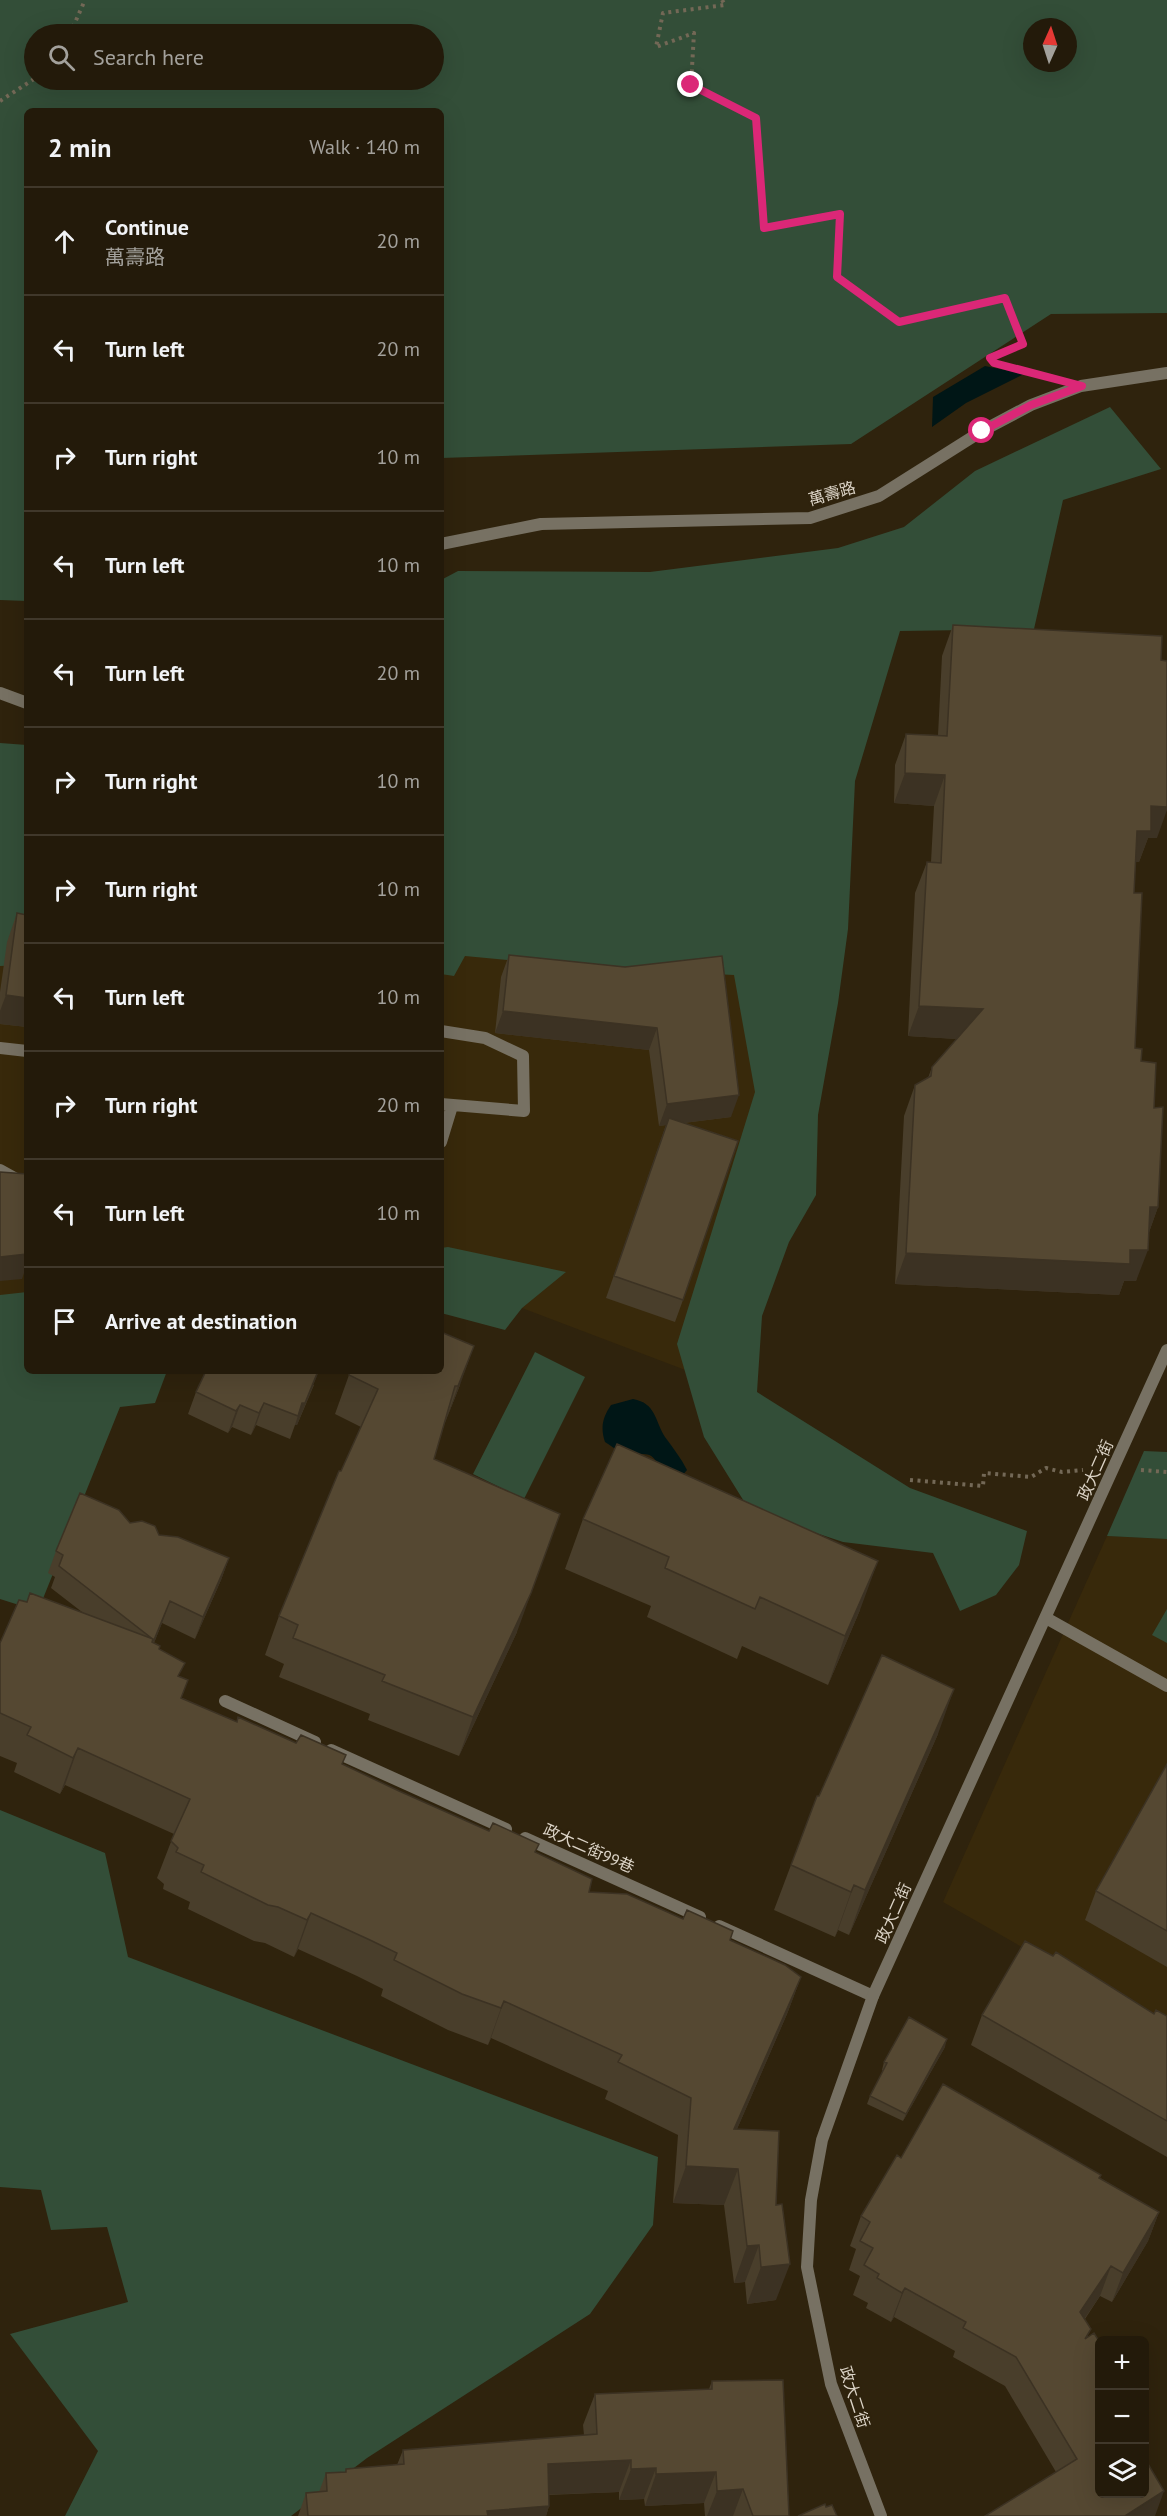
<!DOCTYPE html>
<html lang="en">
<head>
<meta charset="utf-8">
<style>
  body { margin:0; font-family:"PT Sans","Noto Sans TC",sans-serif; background:#2b2313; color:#f1f3f6 }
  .controls { position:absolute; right:18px; bottom:18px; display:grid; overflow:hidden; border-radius:9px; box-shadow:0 6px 24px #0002 }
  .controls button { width:54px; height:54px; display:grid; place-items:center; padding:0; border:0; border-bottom:2px solid #40382b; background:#231a0a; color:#f1f3f6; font:30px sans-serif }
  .compass { position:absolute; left:1023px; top:18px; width:54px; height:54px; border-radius:50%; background:#231a0a; box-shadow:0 6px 24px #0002; rotate:3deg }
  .stop { position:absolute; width:18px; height:18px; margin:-14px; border:4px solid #db2777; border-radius:50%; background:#fff }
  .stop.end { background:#db2777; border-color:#fff; box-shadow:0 2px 6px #0008 }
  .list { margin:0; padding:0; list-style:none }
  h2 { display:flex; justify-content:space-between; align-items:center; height:78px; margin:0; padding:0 24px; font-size:26px }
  h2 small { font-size:20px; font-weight:400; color:#a3a19c }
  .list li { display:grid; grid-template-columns:39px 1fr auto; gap:18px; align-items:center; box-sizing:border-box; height:108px; padding:0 24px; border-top:2px solid #40382b }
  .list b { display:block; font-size:22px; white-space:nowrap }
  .list p { margin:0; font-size:20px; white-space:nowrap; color:#a3a19c }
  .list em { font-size:20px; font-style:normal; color:#a3a19c }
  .icon { flex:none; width:33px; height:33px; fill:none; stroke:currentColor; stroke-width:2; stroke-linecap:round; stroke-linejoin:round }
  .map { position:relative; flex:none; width:1167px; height:2516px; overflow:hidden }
  .search { position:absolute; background:#231a0a; box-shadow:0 6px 24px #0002; left:24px; top:24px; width:420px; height:66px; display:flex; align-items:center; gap:15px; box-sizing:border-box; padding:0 21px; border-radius:33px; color:#a3a19c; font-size:22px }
  .panel { position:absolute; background:#231a0a; box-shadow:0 6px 24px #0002; left:24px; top:108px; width:420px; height:1266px; border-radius:9px }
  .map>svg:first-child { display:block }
</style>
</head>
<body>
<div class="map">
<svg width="1167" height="2516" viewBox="0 0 1167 2516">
  <rect width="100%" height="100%" fill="#2f230d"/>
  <path fill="#38290b" d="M 0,930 L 27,930 L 27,1349 L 0,1356 Z
    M 441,932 L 800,954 L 709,1379 L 522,1308 L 441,1286 Z
    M 1107,1536 L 1167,1539 L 1167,2030 L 943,1902 Z"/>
  <path fill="#334e38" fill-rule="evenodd" d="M 0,0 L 1167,0 L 1167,313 L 1051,314 L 851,444 L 441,458 L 441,111 L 27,111 L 27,601 L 0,600 ZM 1032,27 L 1068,27 L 1068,63 L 1032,63 ZM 34,34 L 434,34 L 434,80 L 34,80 Z
    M 1110,407 L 1161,469 L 1063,500 L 1034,629 L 900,631 L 855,781 L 848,929 L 838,1003 L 818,1115 L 816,1195 L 789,1242 L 762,1316 L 757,1392 L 910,1488 L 1027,1531 L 1019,1565 L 996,1595 L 960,1611 L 933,1553 L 843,1542 L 750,1511 L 704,1437 L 677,1344 L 755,1092 L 734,975 L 590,968 L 465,956 L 454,976 L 441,974 L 441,580 L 458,571 L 650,572 L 838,548 L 904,527 L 975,471 Z
    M 0,743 L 27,745 L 27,965 L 0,966 Z
    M 448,1247 L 566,1272 L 522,1308 L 505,1330 L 441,1313 L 441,1248 Z
    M 27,1292 L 27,1371 L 167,1371 L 155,1403 L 120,1407 L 38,1611 L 0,1599 L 0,1295 Z
    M 535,1352 L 585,1377 L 524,1499 L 473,1474 Z
    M 1144,1451 L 1167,1452 L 1167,1539 L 1107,1536 Z
    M 1167,1609 L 1167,1643 L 1152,1635 Z
    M 0,1810 L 105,1853 L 128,1957 L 658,2157 L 653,2225 L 590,2314 L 367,2458 L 291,2516 L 65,2516 L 98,2451 L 10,2334 L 128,2302 L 107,2227 L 51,2230 L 41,2190 L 0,2187 Z"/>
  <path fill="#001616" d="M 985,366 L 1024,374 L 966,403 L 932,427 L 933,397 Z
    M 633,1399 C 656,1403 655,1421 665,1437 C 673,1448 681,1458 687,1470 L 682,1476 L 664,1475 C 649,1445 649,1458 622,1452 C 616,1450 610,1445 605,1442 C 600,1427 603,1417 611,1405 Z"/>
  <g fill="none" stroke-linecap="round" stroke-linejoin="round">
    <path stroke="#736856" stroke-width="4" stroke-dasharray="3 4.5" stroke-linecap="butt" d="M 722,0 L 725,5 L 663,13 L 656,47 L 694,33 L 691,85 L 756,118 L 764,228 L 840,214 L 837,277 L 899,322 L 1005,298 L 1023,344 L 990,358 L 995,363 L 1037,374
      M 70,34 L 85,0
      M 0,101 L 34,79
      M 1141,1470 L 1167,1472
      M 910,1480 L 983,1486 L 984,1473 L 1031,1477 L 1046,1468 L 1062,1472 L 1083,1470"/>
    <path stroke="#777163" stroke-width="12" d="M 441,1031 L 485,1038 L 523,1056 L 524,1111 L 441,1104
      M 0,1048 L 27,1051
      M 441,1142 L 452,1106
      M 0,1170 L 27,1185
      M 1046,1618 L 1167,1686
      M 225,1701 L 315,1742
      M 331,1750 L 506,1829
      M 525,1838 L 700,1917
      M 719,1926 L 873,1996"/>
    <path stroke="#777163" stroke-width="12" d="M 881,2516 L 831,2384 L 807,2267 L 811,2200 L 822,2140 L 873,1996 L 1167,1350"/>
    <path stroke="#777163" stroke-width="12" d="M 441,544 L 541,524 L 810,518 L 879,496 L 982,431 L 1031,405 L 1081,386 L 1167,373
      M 0,693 L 27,703"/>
  </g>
  <path fill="#493e2b" d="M 953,625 L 1157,838 L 1148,838 L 1139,862 L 1135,862 L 1134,893 L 1135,1048 L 1141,1061 L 1154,1108 L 1158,1207 L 1148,1235 L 1136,1281 L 1124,1281 L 1119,1295 L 895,1284 L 904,1116 L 915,1085 L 928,1078 L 932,1067 L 957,1039 L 908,1036 L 915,893 L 927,862 L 931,862 L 934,806 L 894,803 L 895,765 L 906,734 L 938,735 L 942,656 Z
    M 17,913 L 27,915 L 27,1027 L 0,1024 L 0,992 L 7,942 Z
    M 509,955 L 625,967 L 731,1117 L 684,1123 L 683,1300 L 675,1322 L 606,1298 L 666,1125 L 659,1126 L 649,1050 L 495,1033 L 501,977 Z
    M 349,1375 L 460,1385 L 444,1425 L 434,1459 L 517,1632 L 459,1756 L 368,1720 L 370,1714 L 279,1677 L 284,1664 L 265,1655 L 279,1616 L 361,1427 L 335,1414 Z
    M 314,1385 L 297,1425 L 295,1425 L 290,1439 L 256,1425 L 251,1435 L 232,1427 L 228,1433 L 188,1414 L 196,1392 Z
    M 583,1519 L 860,1610 L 828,1685 L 742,1646 L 737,1659 L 647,1617 L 651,1606 L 565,1569 Z
    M 130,1523 L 159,1535 L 229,1558 L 221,1580 L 195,1639 L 162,1623 L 154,1643 L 180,1677 L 182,1698 L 236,1722 L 343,1764 L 399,1791 L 536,1853 L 589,1892 L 730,1940 L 801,1977 L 787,2014 L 737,2129 L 776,2205 L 776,2300 L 747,2304 L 745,2282 L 734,2283 L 724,2205 L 673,2203 L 678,2135 L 605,2099 L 608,2091 L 491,2038 L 488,2045 L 448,2030 L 381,1996 L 383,1989 L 357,1976 L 298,1949 L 294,1957 L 265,1943 L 254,1941 L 188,1909 L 190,1902 L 163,1889 L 164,1884 L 157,1878 L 174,1834 L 65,1785 L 60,1794 L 14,1772 L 17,1763 L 0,1756 L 0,1643 L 82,1612 L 51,1588 L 55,1577 L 48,1573 L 56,1551 Z
    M 938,1734 L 849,1935 L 838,1930 L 835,1937 L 774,1910 L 791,1865 L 819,1796 Z
    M 1167,1764 L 1167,1967 L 1085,1920 L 1096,1891 Z
    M 1154,2014 L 1167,2016 L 1167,2157 L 971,2045 L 982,2015 Z
    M 945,2047 L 903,2121 L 867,2104 L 870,2096 L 883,2071 L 882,2070 L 884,2062 Z
    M 901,2158 L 1101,2175 L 1100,2178 L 1159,2212 L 1148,2241 L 1112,2302 L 1100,2296 L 1085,2319 L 1088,2337 L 1100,2493 L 1056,2472 L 1005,2386 L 953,2357 L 955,2351 L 894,2317 L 891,2322 L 866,2308 L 868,2303 L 853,2295 L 860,2276 L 849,2270 L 856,2249 L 850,2246 L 861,2216 Z
    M 712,2381 L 789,2516 L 705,2516 L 704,2503 L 645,2506 L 644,2499 L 619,2500 L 619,2492 L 549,2495 L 549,2506 L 546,2516 L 298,2516 L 306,2493 L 319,2492 L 326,2473 L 345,2472 L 346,2469 L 397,2465 L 403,2450 L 584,2435 L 583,2425 L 595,2394 L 709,2389 Z"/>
  <path fill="#3c3223" d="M 905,773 L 945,775 L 934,806 L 894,803 Z
    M 1151,806 L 1167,807 L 1167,810 L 1157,838 L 1148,838 L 1139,862 L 1126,862 L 1137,831 Z
    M 6,995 L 27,998 L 27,1027 L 0,1024 L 0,1011 Z
    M 919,1006 L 983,1009 L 972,1040 L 908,1036 Z
    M 503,1011 L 657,1028 L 649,1050 L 495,1033 Z
    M 739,1095 L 731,1117 L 659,1126 L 667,1104 Z
    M 1150,1207 L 1158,1207 L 1147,1238 Z
    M 1130,1250 L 1148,1250 L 1136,1281 L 1124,1281 L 1119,1295 L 895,1284 L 906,1253 Z
    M 27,1254 L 27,1273 L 24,1273 L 22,1279 L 0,1281 L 0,1257 Z
    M 474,1346 L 460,1385 L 444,1425 L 458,1386 Z
    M 319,1371 L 297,1425 L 295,1425 L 302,1403 Z
    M 264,1403 L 256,1425 L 251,1435 L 259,1413 Z
    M 240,1405 L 232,1427 L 228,1433 L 236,1411 Z
    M 560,1514 L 517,1632 L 459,1756 L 473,1717 Z
    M 229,1558 L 221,1580 L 195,1639 L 203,1617 Z
    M 878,1561 L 860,1610 L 828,1685 L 845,1636 Z
    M 170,1601 L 162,1623 L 146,1662 L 154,1640 Z
    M 954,1689 L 938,1734 L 849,1935 L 865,1890 Z
    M 78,1748 L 65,1785 L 60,1794 L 73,1758 Z
    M 854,1885 L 838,1930 L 835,1937 L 851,1892 Z
    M 311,1913 L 298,1949 L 294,1957 L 307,1920 Z
    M 801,1977 L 787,2014 L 721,2166 L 734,2129 Z
    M 504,2001 L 491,2038 L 488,2045 L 501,2008 Z
    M 947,2039 L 945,2047 L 903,2121 L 906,2114 Z
    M 686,2166 L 738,2169 L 724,2205 L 673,2203 Z
    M 1159,2212 L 1148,2241 L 1112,2302 L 1123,2273 Z
    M 759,2245 L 745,2282 L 734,2283 L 747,2246 Z
    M 790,2264 L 776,2300 L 747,2304 L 761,2267 Z
    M 1111,2266 L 1100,2296 L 1069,2341 L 1080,2312 Z
    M 905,2288 L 894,2317 L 891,2322 L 902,2293 Z
    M 631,2460 L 619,2492 L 537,2495 L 548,2464 Z
    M 656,2468 L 644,2499 L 619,2500 L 631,2469 Z
    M 716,2472 L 704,2503 L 645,2506 L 656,2474 Z
    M 743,2489 L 733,2516 L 707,2516 L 717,2491 Z
    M 1164,2491 L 1155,2516 L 1125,2516 Z
    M 549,2506 L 546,2516 L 485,2516 L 487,2511 Z"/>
  <path fill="#554832" stroke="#3c3223" stroke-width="1.5" d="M 953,625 L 1162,636 L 1161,660 L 1167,661 L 1167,807 L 1151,806 L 1151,831 L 1137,831 L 1134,893 L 1142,893 L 1135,1048 L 1142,1049 L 1141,1061 L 1156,1063 L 1154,1108 L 1163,1107 L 1158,1207 L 1150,1207 L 1148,1250 L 1130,1250 L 1130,1264 L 906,1253 L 915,1085 L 931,1076 L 932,1067 L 983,1009 L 919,1006 L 927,862 L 941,863 L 945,775 L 905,773 L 906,734 L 947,736 Z
    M 17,913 L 27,915 L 27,998 L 6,995 Z
    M 509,955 L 625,967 L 722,956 L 739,1095 L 667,1104 L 657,1028 L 503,1011 Z
    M 669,1118 L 738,1141 L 683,1300 L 614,1276 Z
    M 0,1172 L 27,1174 L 27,1254 L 0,1257 Z
    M 441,1332 L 474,1346 L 458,1386 L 455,1386 L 434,1459 L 560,1514 L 531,1593 L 473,1717 L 382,1681 L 385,1675 L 293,1638 L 298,1625 L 279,1616 L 339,1471 L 341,1471 L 378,1389 L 349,1375 L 351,1371 L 441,1371 Z
    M 206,1371 L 318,1371 L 305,1403 L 302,1403 L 298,1416 L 264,1403 L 259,1413 L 240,1405 L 236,1411 L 196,1392 Z
    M 617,1444 L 878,1561 L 845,1636 L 760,1597 L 755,1609 L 665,1568 L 669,1557 L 583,1519 Z
    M 80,1493 L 119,1510 L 130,1523 L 142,1521 L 155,1526 L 159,1535 L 178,1537 L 229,1558 L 203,1617 L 170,1601 L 154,1640 L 59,1566 L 63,1555 L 56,1551 Z
    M 30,1593 L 153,1639 L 152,1642 L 160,1646 L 159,1649 L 185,1663 L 178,1676 L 188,1680 L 181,1698 L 237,1722 L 238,1717 L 296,1743 L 301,1735 L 346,1755 L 342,1764 L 399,1791 L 489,1831 L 493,1823 L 539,1844 L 535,1852 L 592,1879 L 589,1892 L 627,1894 L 683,1919 L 687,1910 L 733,1931 L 730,1940 L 785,1965 L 801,1977 L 734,2129 L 779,2131 L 776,2205 L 782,2204 L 790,2264 L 761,2267 L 759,2245 L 747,2246 L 738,2169 L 686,2166 L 691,2098 L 618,2062 L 622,2055 L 504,2001 L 501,2008 L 462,1994 L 394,1960 L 397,1953 L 370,1940 L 311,1913 L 307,1920 L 278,1907 L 268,1905 L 201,1872 L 204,1865 L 176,1852 L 178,1848 L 171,1841 L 190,1799 L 78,1748 L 73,1758 L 27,1735 L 31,1727 L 0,1713 L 0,1643 L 19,1600 L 27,1602 Z
    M 882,1655 L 954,1689 L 865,1890 L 854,1885 L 851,1892 L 791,1865 L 817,1796 L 819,1796 Z
    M 1167,1764 L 1167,1931 L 1096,1891 Z
    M 1025,1941 L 1053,1956 L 1056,1952 L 1154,2014 L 1156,2010 L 1167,2016 L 1167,2121 L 982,2015 Z
    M 909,2017 L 947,2039 L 906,2114 L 870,2096 L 887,2063 L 884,2062 Z
    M 943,2084 L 1101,2175 L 1099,2178 L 1159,2212 L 1123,2273 L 1111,2266 L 1080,2312 L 1091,2329 L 1085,2339 L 1094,2333 L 1100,2343 L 1100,2493 L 1144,2493 L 1144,2457 L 1164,2491 L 1125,2516 L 985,2516 L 1077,2459 L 1016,2357 L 963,2328 L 966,2322 L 905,2288 L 902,2293 L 877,2278 L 879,2274 L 864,2265 L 873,2248 L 860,2241 L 870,2222 L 861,2216 L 897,2155 L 901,2158 Z
    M 783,2380 L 789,2516 L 753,2516 L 743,2489 L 717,2491 L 716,2472 L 656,2474 L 656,2468 L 631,2469 L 631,2460 L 548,2464 L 549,2506 L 487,2511 L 488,2516 L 308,2516 L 306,2493 L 327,2491 L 326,2473 L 346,2472 L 346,2469 L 404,2464 L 403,2450 L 597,2434 L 595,2394 L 712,2389 L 712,2381 Z
    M 825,2504 L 826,2507 L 832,2505 L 837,2516 L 798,2516 Z"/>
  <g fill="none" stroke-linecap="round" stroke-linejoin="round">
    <path stroke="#db2777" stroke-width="8" d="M 691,85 L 756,118 L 764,228 L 840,214 L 837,277 L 899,322 L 1005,298 L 1023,344 L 990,358 L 994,363 L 1082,386 L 1031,405 L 982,431"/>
  </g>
  <g text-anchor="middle" stroke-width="4.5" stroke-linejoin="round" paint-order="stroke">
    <g font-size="16" fill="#dbd3c6" stroke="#2f230d">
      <text transform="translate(832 493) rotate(-16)" y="6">萬壽路</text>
      <text transform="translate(1095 1470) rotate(-66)" y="6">政大二街</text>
      <text transform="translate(589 1848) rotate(24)" y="6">政大二街99巷</text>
      <text transform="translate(893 1913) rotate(-66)" y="6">政大二街</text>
      <text transform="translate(855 2397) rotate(72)" y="6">政大二街</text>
    </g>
  </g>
</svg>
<div class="controls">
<button>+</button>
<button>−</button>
<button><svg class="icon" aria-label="layers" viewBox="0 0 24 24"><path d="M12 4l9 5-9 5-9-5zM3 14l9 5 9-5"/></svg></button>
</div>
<svg class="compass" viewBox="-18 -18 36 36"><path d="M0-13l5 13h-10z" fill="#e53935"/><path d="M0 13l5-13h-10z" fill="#a3a19c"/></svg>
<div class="stop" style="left:982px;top:431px"></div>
<div class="stop end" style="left:691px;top:85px"></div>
<div class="search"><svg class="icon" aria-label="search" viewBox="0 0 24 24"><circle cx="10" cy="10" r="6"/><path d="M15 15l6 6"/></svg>Search here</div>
<section class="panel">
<h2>2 min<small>Walk · 140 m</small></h2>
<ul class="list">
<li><svg class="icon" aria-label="ahead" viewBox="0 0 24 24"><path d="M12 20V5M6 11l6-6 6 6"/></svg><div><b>Continue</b><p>萬壽路</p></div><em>20 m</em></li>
<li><svg class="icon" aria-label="left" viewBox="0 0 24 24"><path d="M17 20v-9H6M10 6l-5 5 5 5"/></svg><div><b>Turn left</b></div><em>20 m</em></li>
<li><svg class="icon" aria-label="right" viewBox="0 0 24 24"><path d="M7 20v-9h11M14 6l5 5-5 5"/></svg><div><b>Turn right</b></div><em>10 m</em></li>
<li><svg class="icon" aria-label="left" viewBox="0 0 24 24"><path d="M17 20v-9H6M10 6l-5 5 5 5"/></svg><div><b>Turn left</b></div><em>10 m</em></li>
<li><svg class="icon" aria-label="left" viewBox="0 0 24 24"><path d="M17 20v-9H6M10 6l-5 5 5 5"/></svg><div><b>Turn left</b></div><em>20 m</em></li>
<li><svg class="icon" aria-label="right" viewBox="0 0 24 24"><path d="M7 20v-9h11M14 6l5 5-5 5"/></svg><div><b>Turn right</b></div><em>10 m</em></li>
<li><svg class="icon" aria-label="right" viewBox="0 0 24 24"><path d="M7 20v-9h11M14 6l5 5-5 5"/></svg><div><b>Turn right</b></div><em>10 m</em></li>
<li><svg class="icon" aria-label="left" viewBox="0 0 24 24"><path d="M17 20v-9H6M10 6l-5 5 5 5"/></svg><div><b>Turn left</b></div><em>10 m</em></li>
<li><svg class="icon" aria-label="right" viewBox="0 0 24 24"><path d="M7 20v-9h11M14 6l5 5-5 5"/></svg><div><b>Turn right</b></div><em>20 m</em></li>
<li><svg class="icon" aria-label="left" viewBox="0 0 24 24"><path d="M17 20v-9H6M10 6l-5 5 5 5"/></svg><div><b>Turn left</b></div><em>10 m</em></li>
<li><svg class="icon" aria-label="arrive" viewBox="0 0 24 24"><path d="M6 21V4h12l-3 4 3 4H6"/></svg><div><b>Arrive at destination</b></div></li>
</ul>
</section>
</div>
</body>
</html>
